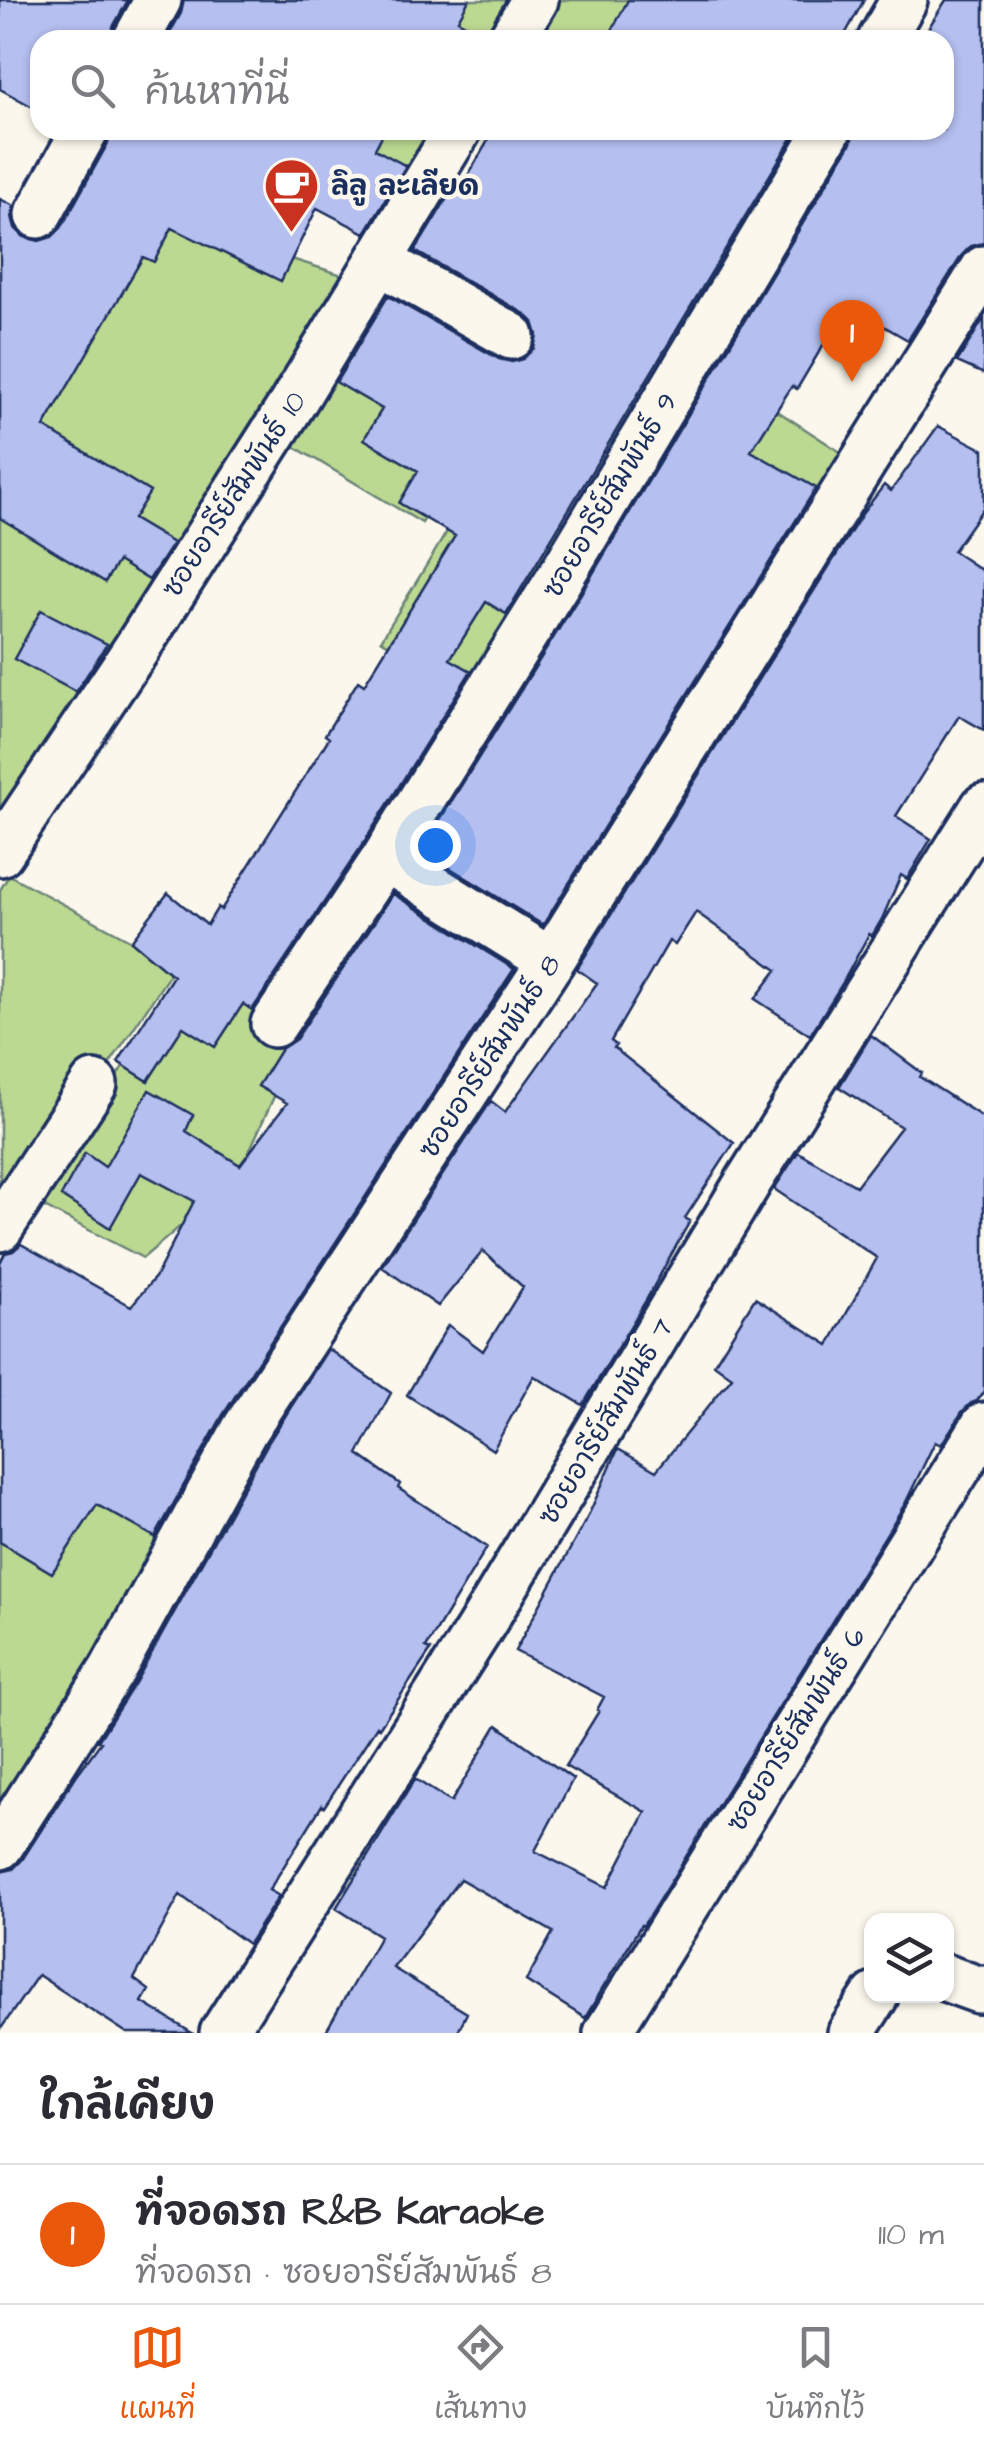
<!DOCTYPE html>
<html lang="th">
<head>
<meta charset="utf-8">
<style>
  body { margin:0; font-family:"Architects Daughter","Playpen Sans Thai",sans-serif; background:#f2f2f3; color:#2b2b33 }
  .controls { position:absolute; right:30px; bottom:30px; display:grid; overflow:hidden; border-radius:20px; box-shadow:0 2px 8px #0004 }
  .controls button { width:90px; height:90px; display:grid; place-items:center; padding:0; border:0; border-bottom:2px solid #e1e1e2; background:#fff; color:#2b2b33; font:50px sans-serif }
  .you { position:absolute; left:435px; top:845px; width:35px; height:35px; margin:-25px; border:8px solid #fff; border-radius:50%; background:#1a73e8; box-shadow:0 0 0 15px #1a73e833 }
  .badge { display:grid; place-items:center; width:65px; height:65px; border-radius:50%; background:#ea580c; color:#fff; font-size:32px; font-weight:700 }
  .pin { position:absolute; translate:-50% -82px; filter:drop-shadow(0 2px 5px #0008) }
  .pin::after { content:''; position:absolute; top:52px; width:35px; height:30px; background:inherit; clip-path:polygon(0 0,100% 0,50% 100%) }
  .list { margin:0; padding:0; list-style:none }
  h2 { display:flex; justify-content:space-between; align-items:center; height:130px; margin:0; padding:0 40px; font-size:42px }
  h2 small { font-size:32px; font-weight:400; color:#7c7c81 }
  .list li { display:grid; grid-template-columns:65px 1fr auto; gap:30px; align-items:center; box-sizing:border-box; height:140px; padding:0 40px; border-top:2px solid #e1e1e2 }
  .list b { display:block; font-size:38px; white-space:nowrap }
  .list p { margin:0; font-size:32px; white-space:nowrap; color:#7c7c81 }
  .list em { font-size:32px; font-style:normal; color:#7c7c81 }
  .icon { flex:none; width:55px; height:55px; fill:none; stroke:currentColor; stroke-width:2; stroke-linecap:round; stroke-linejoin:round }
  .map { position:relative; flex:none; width:984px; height:2033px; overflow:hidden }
  .search { position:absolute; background:#fff; box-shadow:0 2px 8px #0004; left:30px; right:30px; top:30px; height:110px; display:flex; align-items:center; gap:25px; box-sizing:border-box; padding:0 35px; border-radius:30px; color:#7c7c81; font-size:38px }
  .sheet { height:270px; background:#fff }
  nav { display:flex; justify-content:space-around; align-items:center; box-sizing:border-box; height:140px; border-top:2px solid #e1e1e2; background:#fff; font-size:28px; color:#7c7c81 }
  nav a { display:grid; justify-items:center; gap:5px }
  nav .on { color:#ea580c }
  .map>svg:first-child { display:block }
</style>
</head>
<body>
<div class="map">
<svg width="984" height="2033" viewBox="0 0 984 2033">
  <rect width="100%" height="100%" fill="#fbf7ec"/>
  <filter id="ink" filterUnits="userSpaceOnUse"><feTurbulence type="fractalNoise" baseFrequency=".01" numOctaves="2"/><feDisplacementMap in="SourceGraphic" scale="20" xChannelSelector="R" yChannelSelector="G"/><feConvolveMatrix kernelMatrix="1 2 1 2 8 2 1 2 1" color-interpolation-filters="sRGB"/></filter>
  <g filter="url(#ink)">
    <path fill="#bcd991" stroke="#6c8478" stroke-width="2.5" d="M 438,0 L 517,0 L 494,40 L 415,40 Z
      M 549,0 L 698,0 L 678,40 L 526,40 Z
      M 362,130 L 442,130 L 413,179 L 350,151 Z
      M 155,216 L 355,279 L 0,830 L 0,465 Z
      M 329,369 L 458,468 L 422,523 L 290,444 Z
      M 759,399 L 854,461 L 782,582 L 677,535 Z
      M 482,474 L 576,530 L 471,694 L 381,640 Z
      M 9,875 L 176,965 L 0,1227 L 0,890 Z
      M 245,994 L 307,1024 L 237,1178 L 143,1258 L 33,1201 L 136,1047 Z
      M 31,1455 L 173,1532 L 0,1811 L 0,1505 Z"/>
    <path fill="#b5bff0" stroke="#1b2f5e" stroke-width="2.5" d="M 0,0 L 128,0 L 113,27 L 110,40 L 40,40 L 40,111 L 0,89 Z
      M 184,0 L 469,0 L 458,20 L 486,36 L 485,40 L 166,40 L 181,13 Z
      M 628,0 L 864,0 L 842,40 L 607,40 Z
      M 946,0 L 984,0 L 984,243 L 971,246 L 962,255 L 908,340 L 847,305 L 797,389 L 792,386 L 751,451 L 816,488 L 543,925 L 421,850 L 580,595 L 851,143 L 854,130 L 944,130 L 944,40 L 926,40 L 922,38 Z
      M 111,130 L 385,130 L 375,149 L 406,166 L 365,233 L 317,208 L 281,281 L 172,228 L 154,262 L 143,257 L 44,427 L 150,492 L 133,519 L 173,543 L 149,580 L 118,561 L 105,582 L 0,518 L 0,199 L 14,206 L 12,216 L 15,228 L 24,237 L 39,241 L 52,237 L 61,228 L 108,143 Z
      M 494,130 L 797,130 L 506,614 L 486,602 L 450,659 L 471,671 L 363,844 L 252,1010 L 243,1004 L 215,1047 L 183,1027 L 148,1081 L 118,1062 L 173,976 L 131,941 L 168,893 L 207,925 L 218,907 L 221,910 L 329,738 L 325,735 L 358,681 L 364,685 L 455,536 L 399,503 L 418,471 L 364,439 L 382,409 L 336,382 L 388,296 L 499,359 L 512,362 L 523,359 L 534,348 L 537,335 L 533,322 L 525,314 L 415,251 L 452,190 L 458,193 Z
      M 984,318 L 984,374 L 957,362 Z
      M 938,426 L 984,450 L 984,507 L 953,551 L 984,572 L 984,730 L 959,716 L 896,816 L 931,839 L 907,879 L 901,875 L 882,919 L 872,936 L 869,934 L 842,984 L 810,1035 L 755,999 L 777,970 L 696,912 L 675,945 L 669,941 L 611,1041 L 616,1045 L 614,1048 L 734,1143 L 685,1218 L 690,1221 L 645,1302 L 583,1405 L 534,1376 L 493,1450 L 407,1395 L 448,1325 L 483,1351 L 523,1287 L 483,1251 L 438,1306 L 382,1267 L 491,1101 L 505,1112 L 597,983 L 577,969 L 862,514 L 884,485 L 891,491 Z
      M 41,610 L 107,644 L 76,692 L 14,659 Z
      M 393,894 L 514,969 L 223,1415 L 155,1537 L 97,1505 L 52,1573 L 0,1542 L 0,1263 L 5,1253 L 13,1251 L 21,1244 L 131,1306 L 156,1276 L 194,1201 L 141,1173 L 110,1228 L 61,1196 L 85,1153 L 105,1167 L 149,1090 L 193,1115 L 186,1131 L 240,1165 L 287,1103 L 258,1086 L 281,1049 L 296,1039 Z
      M 871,1035 L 922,1073 L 920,1077 L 984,1118 L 984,1391 L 977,1401 L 971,1403 L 962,1412 L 941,1445 L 935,1442 L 905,1504 L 643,1926 L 641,1925 L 585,2018 L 526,1981 L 553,1932 L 460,1879 L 393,1968 L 467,2013 L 457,2033 L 325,2033 L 380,1936 L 336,1908 L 415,1779 L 451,1802 L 497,1725 L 573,1779 L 535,1851 L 607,1887 L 646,1812 L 565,1766 L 599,1711 L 597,1710 L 604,1697 L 515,1651 L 588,1516 L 618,1449 L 656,1471 L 732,1377 L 714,1364 L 755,1298 L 829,1345 L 877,1258 L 774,1189 L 798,1152 L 856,1186 L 901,1127 L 839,1087 Z
      M 328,1349 L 391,1393 L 358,1454 L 400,1484 L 398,1488 L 487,1547 L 426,1648 L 431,1650 L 379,1728 L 377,1726 L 324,1807 L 322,1805 L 269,1890 L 279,1896 L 248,1944 L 180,1895 L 134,1979 L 149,1990 L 142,2002 L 192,2033 L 127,2033 L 38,1975 L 0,2030 L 0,1872 L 13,1869 L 22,1860 L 76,1776 L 101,1742 L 98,1741 L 135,1683 L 268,1443 Z"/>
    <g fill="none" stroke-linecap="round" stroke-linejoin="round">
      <defs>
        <path id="minor" d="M 136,40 L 158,0
          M 511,40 L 535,0
          M 881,40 L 904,0
          M 38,215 L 85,130
          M 379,261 L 511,336
          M 0,853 L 135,651 L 292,404 L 458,130
          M 385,858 L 551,961
          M 274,1024 L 385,858 L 558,581 L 828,130
          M 0,1228 L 94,1084
          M 0,1846 L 112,1670 L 245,1429 L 551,961 L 984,269
          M 946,1978 L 979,1990 L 984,1989
          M 223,2033 L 478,1631 L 750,1179 L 984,807
          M 607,2033 L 984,1426
          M 851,2033 L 875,1996"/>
      </defs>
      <use href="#minor" stroke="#1b2f5e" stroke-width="52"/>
      <use href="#minor" stroke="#fbf7ec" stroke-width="45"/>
    </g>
  </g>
  <defs>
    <symbol id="cafe-pin" viewBox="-11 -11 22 30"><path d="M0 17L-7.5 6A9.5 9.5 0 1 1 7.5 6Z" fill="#c8321e" stroke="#fbf7ec"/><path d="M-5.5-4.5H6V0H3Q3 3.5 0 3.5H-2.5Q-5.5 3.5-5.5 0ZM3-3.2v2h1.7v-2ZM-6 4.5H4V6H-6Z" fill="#fff"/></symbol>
  </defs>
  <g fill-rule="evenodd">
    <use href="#cafe-pin" x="260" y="154" width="63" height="86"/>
  </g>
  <g text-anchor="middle" stroke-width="9" stroke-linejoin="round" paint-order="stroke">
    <g font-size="28" font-weight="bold" fill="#1b2f5e" stroke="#fbf7ec" text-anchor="start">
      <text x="331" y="195">ลิลู ละเลียด</text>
    </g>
    <g font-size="28" fill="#1b2f5e" stroke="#fbf7ec">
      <text transform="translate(233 494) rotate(-57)" y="10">ซอยอารีย์สัมพันธ์ 10</text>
      <text transform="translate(609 495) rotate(-59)" y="10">ซอยอารีย์สัมพันธ์ 9</text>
      <text transform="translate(489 1056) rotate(-57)" y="10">ซอยอารีย์สัมพันธ์ 8</text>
      <text transform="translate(605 1421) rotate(-59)" y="10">ซอยอารีย์สัมพันธ์ 7</text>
      <text transform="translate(795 1729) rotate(-58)" y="10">ซอยอารีย์สัมพันธ์ 6</text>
    </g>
  </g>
</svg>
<div class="controls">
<button><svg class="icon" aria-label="layers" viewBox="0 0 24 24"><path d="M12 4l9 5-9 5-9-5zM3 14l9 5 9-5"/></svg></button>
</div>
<div class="you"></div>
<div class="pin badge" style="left:852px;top:382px">1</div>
<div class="search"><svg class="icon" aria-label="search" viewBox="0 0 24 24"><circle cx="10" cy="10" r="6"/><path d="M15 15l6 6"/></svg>ค้นหาที่นี่</div>
</div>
<section class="sheet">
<h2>ใกล้เคียง<small></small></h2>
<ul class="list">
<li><span class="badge">1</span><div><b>ที่จอดรถ R&amp;B Karaoke</b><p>ที่จอดรถ · ซอยอารีย์สัมพันธ์ 8</p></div><em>110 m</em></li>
</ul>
</section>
<nav>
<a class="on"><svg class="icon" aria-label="map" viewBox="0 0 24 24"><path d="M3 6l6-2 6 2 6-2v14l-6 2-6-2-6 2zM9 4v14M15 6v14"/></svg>แผนที่</a>
<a><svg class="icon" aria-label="directions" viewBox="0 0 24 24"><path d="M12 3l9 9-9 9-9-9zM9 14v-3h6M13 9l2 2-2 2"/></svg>เส้นทาง</a>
<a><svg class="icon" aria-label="saved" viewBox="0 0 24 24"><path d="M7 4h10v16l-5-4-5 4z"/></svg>บันทึกไว้</a>
</nav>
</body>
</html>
